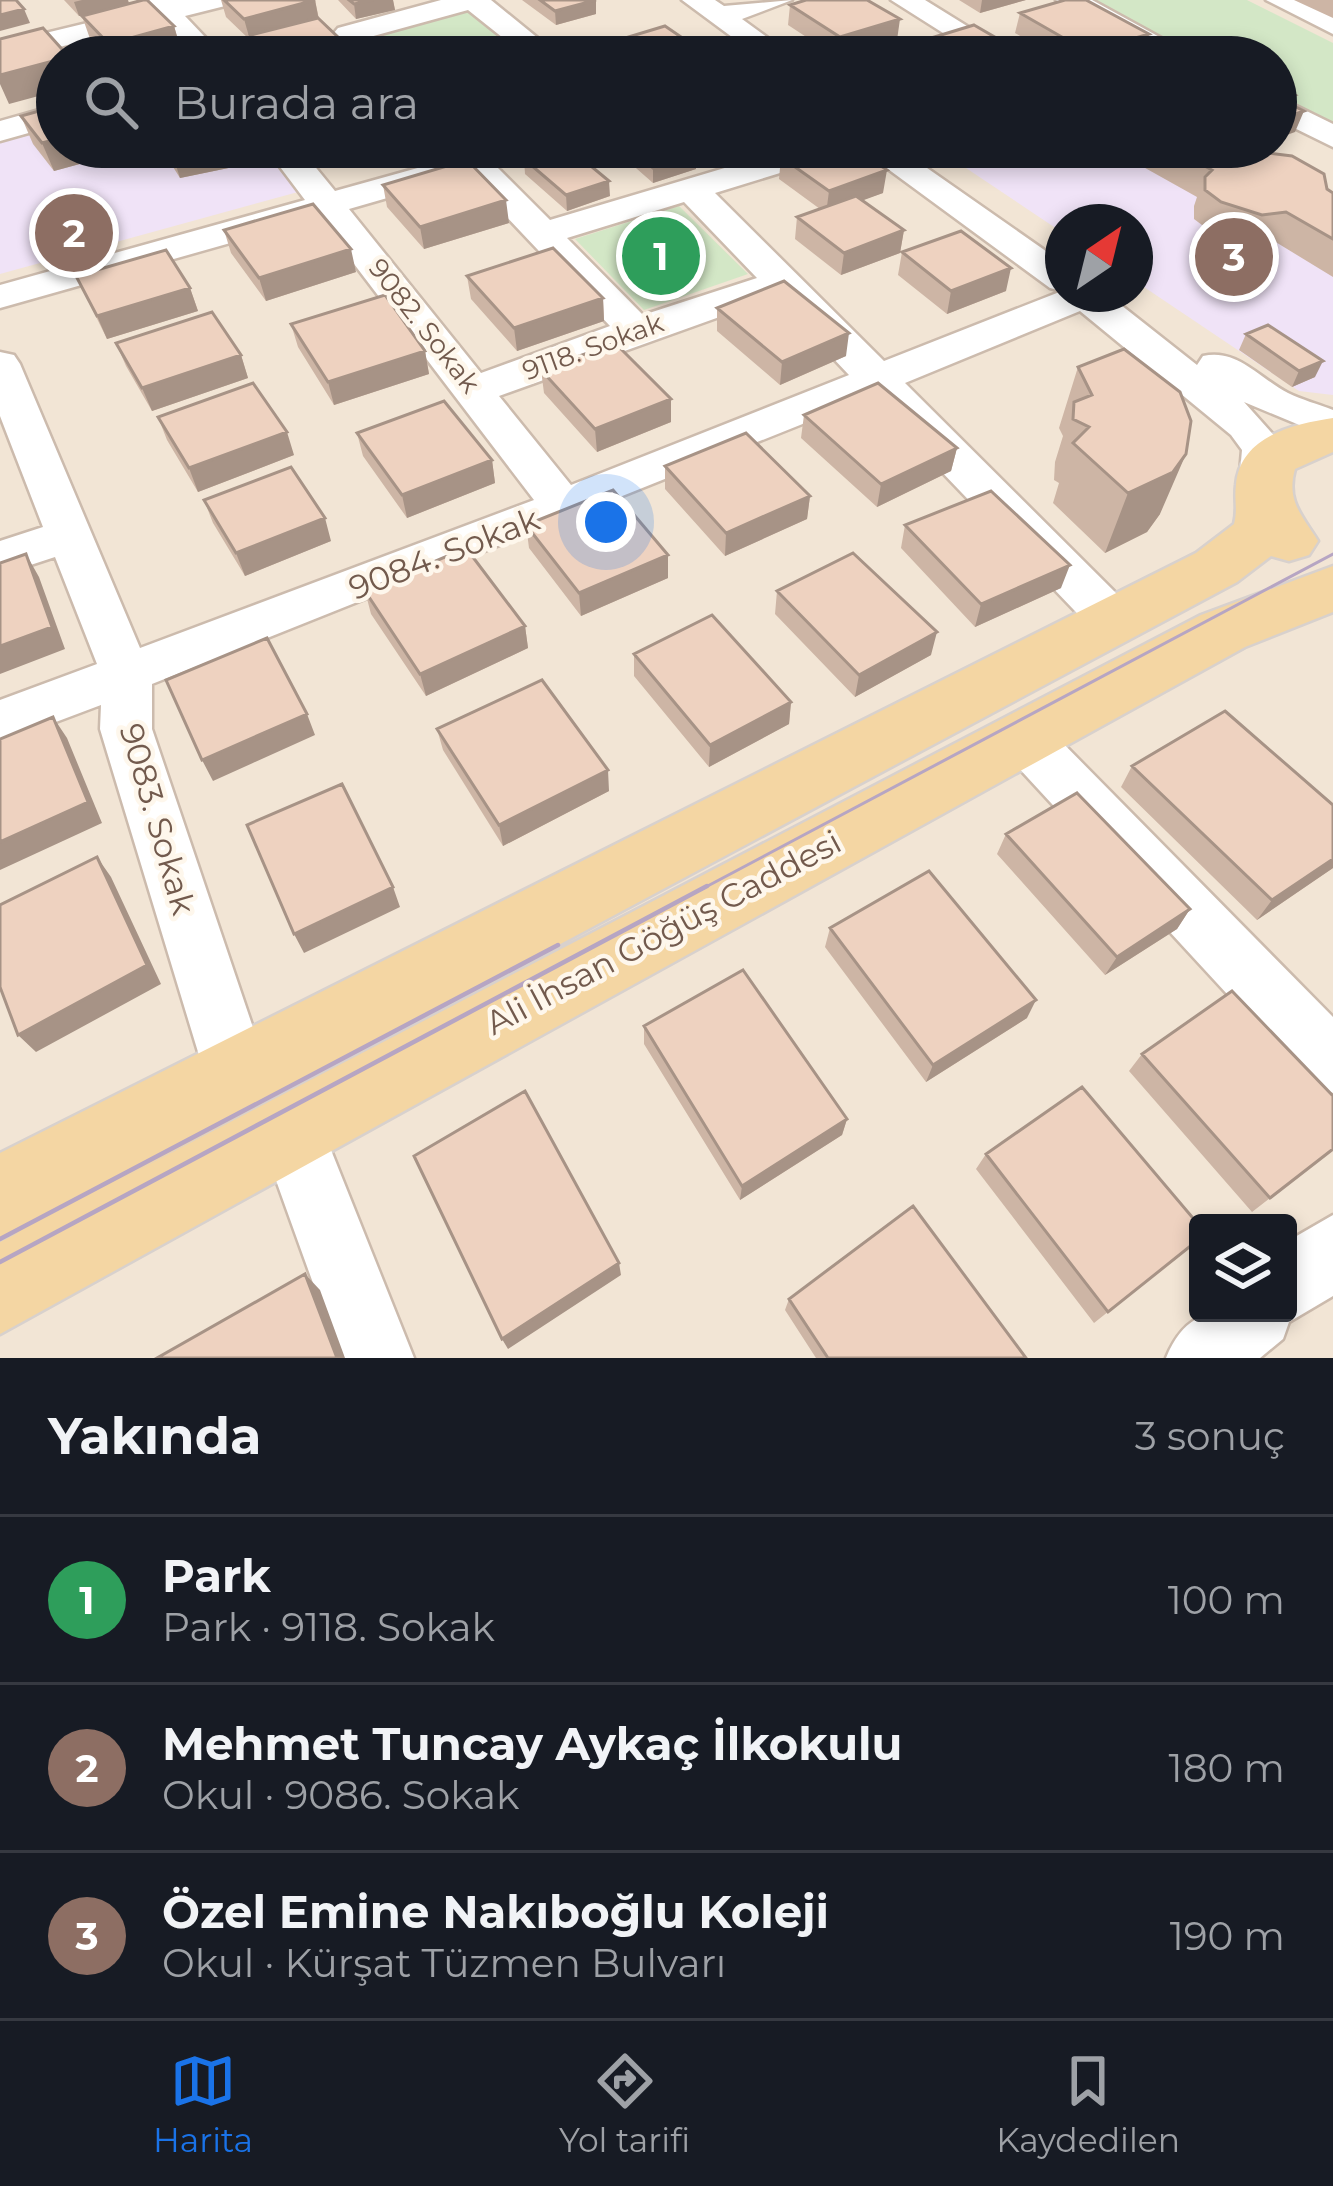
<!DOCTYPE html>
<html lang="tr">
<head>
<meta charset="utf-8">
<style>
  body { margin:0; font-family:Montserrat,sans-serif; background:#20242c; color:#f1f3f6 }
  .controls { position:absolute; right:36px; bottom:36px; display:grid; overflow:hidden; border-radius:12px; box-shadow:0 6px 18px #0003 }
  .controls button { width:108px; height:108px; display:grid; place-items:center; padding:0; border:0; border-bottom:3px solid #363941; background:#171b24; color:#f1f3f6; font:60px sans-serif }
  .compass { position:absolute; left:1045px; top:204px; width:108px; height:108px; border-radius:50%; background:#171b24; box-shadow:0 6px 18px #0003; rotate:35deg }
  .you { position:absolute; left:606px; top:522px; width:42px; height:42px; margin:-30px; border:9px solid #fff; border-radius:50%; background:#1a73e8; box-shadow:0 0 0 18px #1a73e833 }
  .badge { display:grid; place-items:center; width:78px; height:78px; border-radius:50%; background:#1a73e8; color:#fff; font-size:39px; font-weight:700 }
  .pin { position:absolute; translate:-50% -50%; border:6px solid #fff; box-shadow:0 3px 12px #0006 }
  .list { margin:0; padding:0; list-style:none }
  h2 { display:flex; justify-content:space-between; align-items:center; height:156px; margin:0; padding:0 48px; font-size:51px }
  h2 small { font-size:39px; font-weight:400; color:#9ea1a6 }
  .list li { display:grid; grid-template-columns:78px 1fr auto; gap:36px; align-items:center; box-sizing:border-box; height:168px; padding:0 48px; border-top:3px solid #363941 }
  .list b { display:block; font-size:45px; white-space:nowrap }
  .list p { margin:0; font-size:39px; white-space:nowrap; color:#9ea1a6 }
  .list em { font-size:39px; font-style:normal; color:#9ea1a6 }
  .icon { flex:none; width:66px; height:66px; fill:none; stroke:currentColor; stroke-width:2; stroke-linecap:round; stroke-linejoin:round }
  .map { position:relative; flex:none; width:1333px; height:1358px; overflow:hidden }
  .search { position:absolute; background:#171b24; box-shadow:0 6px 18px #0003; left:36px; right:36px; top:36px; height:132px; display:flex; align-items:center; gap:30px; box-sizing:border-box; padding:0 42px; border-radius:66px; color:#9ea1a6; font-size:45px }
  .sheet { height:660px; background:#171b24 }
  nav { display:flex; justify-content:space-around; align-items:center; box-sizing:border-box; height:168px; border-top:3px solid #363941; background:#171b24; font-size:33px; color:#9ea1a6 }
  nav a { display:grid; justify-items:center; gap:6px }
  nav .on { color:#1a73e8 }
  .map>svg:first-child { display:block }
</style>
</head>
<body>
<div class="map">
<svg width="1333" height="1358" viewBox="0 0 1333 1358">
  <rect width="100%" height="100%" fill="#fbf3e6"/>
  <path fill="#f2e5d5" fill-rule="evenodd" d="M 0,0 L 1333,0 L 1333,1358 L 0,1358 ZM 57,57 L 1276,57 L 1276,147 L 57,147 ZM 1063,222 L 1135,222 L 1135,294 L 1063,294 ZM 1198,1223 L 1288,1223 L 1288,1313 L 1198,1313 Z"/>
  <path fill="#f0e3f7" d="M 57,122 L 57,147 L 260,147 L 298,192 L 0,274 L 0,138 Z
    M 973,147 L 1229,147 L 1333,206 L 1333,395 L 1299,391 L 1135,281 L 1135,222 L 1063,222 L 1063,233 L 948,156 Z"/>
  <path fill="#d3e7c6" d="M 1092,0 L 1247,0 L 1333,43 L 1333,124 L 1276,94 L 1276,57 L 1203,57 Z
    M 472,8 L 528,52 L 510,57 L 391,57 L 374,35 Z
    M 679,206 L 748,274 L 644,310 L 575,239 Z"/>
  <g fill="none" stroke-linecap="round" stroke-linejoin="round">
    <defs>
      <path id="minor" d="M 139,0 L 229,0 L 225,6 L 185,16 L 224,57 L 192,57 L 159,22 L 0,62 L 0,44 L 145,9 Z
        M 441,0 L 491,0 L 561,57 L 527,57 L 468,10 L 348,43 L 333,34 L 338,28 Z
        M 682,0 L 715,0 L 724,6 L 792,0 L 742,19 L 794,57 L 759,57 Z
        M 891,0 L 925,0 L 1017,57 L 981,57 Z
        M 1056,0 L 1092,0 L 1196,57 L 1158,57 Z
        M 1266,0 L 1303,0 L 1333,14 L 1333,34 Z
        M 1276,96 L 1333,124 L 1333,147 L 1276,119 Z
        M 57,105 L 57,125 L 0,141 L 0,121 Z
        M 265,147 L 299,147 L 335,191 L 493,147 L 547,147 L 542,154 L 497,167 L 550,220 L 795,147 L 847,147 L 842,154 L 715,193 L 884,361 L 1062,291 L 1050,288 L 858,147 L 897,147 L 1063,263 L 1063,294 L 1107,294 L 1197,365 L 1203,356 C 1237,348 1259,378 1288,393 C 1302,400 1318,404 1333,410 L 1333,439 L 1244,402 L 1286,449 L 1283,484 L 1277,495 L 1261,499 L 1245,495 L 1239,484 L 1242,450 L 1231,435 L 1080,311 L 905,383 L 1131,608 L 1139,621 L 1131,634 L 1114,639 L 1097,634 L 870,397 L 152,684 L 152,729 L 269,1075 L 260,1097 L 237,1107 L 214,1097 L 205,1075 L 100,729 L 101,705 L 0,743 L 0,700 L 97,664 L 55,557 L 0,575 L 0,541 L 43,527 L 0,416 L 0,352 L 14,355 L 20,364 L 140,648 L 534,500 L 319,218 L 0,308 L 0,285 L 305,200 ZM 467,175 L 610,326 L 481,373 L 349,209 ZM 684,202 L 757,278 L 643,315 L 567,238 ZM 775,297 L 849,375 L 571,485 L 499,396 Z
        M 1024,717 L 1043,723 L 1333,1017 L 1333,1093 L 1310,1084 L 1005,753 L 998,738 L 1005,723 Z
        M 292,1100 L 315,1110 L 414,1358 L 340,1358 L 259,1133 L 269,1110 Z
        M 1333,1215 L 1333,1296 L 1289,1322 L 1283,1339 L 1260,1358 L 1166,1358 C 1191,1297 1231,1313 1288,1313 L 1288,1241 Z"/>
      <path id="major" d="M 1333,418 L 1333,452 L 1295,469 C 1286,501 1302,515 1318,541 L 1309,555 L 1289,561 L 1271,556 L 1237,582 L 119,1180 L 1201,615 L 1333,566 L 1333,612 L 1245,647 L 0,1334 L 0,1242 L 20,1232 L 0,1240 L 0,1153 L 1196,553 L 1234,524 C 1238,509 1234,500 1236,485 C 1240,436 1294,424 1333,418 Z"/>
    </defs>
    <use href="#minor" stroke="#ccbbad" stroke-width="5"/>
    <use href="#major" stroke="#d8d1cd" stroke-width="5"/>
    <use href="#minor" fill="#fff" fill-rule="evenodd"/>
    <use href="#major" fill="#f4d6a3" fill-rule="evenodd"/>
    <path stroke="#b6a5c3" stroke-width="3" d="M 702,889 L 1333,554"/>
    <path stroke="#b6a5c3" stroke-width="4.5" d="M 0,1239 L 558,945
      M 0,1262 L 707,886"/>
  </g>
  <path fill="#cdb5a5" d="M 64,0 L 128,0 L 129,4 L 174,26 L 183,57 L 99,57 L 95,53 L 82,16 L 118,6 L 79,16 Z
    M 221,0 L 315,0 L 319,19 L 340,39 L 343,54 L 329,57 L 262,57 L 255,49 L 252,39 L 250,40 L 226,17 Z
    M 338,0 L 393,0 L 395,10 L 356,19 Z
    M 522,0 L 596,0 L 596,14 L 556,25 Z
    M 959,0 L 1026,0 L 980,13 Z
    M 1294,0 L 1333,0 L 1333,18 Z
    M 790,5 L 897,40 L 837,57 L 788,25 Z
    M 1020,13 L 1143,55 L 1135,57 L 1055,57 L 1015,33 Z
    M 625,38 L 706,57 L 631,57 L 625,53 Z
    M 918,42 L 1029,57 L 915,57 Z
    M 21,116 L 57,147 L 238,147 L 243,165 L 180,178 L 163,151 L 142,147 L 54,171 L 33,144 Z
    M 341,147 L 406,147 L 407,155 L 357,168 Z
    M 612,147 L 687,147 L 696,169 L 653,183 Z
    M 746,147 L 798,147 L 762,159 Z
    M 1141,147 L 1255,147 L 1333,193 L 1333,277 L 1274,241 L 1250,244 L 1210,231 L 1194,219 L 1194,206 L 1197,197 L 1138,164 L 1142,153 Z
    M 781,157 L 883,193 L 862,200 L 904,230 L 900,253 L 841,275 L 795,239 L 797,217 L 820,209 L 779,179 Z
    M 524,159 L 610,196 L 567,211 L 525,174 Z
    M 383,185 L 509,223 L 424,249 L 387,207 Z
    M 224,230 L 356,272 L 266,301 L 231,253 Z
    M 902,252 L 1006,291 L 947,314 L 898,275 Z
    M 76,276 L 190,288 L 198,311 L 107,339 Z
    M 467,276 L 603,298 L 604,321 L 517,351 L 471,299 Z
    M 717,308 L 846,356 L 780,385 L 717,331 Z
    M 291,324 L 425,351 L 429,374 L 334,405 L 298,347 Z
    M 1246,334 L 1315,377 L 1292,387 L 1239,350 Z
    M 116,343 L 241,355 L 248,378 L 152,411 L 126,366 Z
    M 1078,367 L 1160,514 L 1147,532 L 1105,553 L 1053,503 L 1059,483 L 1054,480 L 1055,462 L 1063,436 L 1059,428 Z
    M 541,370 L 671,422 L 597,452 L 544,393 Z
    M 804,415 L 957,448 L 951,471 L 877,507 L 801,438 Z
    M 158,417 L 294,455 L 198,492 L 167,440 Z
    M 357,433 L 492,460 L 495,483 L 407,518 L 363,456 Z
    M 665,466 L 810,496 L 807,519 L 725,556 L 665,489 Z
    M 204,500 L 331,541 L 245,576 L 213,523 Z
    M 526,525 L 668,555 L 668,578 L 581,616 L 529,548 Z
    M 905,525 L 1061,588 L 975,627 L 901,548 Z
    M 365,591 L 525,626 L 528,648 L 426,696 L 371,614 Z
    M 777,591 L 931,655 L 855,697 L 775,614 Z
    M 634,654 L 791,702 L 789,724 L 709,767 L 634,676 Z
    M 437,729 L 609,791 L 503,846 L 443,750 Z
    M 1132,766 L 1333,868 L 1257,920 L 1121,787 Z
    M 1006,834 L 1190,909 L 1177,929 L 1105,975 L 997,854 Z
    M 830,928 L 1027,1018 L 926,1082 L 825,947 Z
    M 644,1026 L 847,1119 L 842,1135 L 740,1200 L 644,1044 Z
    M 1142,1054 L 1333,1149 L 1252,1212 L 1129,1071 Z
    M 986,1154 L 1198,1240 L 1094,1323 L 976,1169 Z
    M 789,1299 L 1026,1358 L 816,1358 L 785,1310 Z"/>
  <path fill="#a79386" d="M 82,0 L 128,0 L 129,4 L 79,16 L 74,2 Z
    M 315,0 L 319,21 L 251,35 L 252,39 L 250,40 L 244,19 Z
    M 373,0 L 393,0 L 395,10 L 356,19 L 354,4 Z
    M 596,0 L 596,14 L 556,25 L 555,11 Z
    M 982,0 L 1026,0 L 980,13 Z
    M 24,9 L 30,23 L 0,31 L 0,15 Z
    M 900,19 L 897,40 L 838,57 L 840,37 Z
    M 174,26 L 183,57 L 113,57 L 109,44 Z
    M 1149,34 L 1143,55 L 1135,57 L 1087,57 L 1088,52 Z
    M 340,39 L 343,54 L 329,57 L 271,57 Z
    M 57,60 L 57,91 L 9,104 L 0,84 L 0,75 Z
    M 1304,111 L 1295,132 L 1276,139 L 1276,121 Z
    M 57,139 L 57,147 L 142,147 L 54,171 L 42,143 Z
    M 184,147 L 238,147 L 243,165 L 180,178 L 171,150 Z
    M 377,147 L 406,147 L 407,155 L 357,168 L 354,153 Z
    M 762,147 L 798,147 L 762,159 Z
    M 696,154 L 696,169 L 653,183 L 653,168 Z
    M 887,170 L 883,193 L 826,214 L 829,191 Z
    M 609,181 L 610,196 L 567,211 L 566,195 Z
    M 506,200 L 509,223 L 424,249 L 420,227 Z
    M 904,230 L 900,253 L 841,275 L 844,253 Z
    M 351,249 L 356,272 L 266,301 L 259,278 Z
    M 1011,268 L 1006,291 L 947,314 L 951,291 Z
    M 190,288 L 198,311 L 107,339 L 97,316 Z
    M 603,298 L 604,321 L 517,351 L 514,328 Z
    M 849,333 L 846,356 L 780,385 L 782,362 Z
    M 425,351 L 429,374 L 334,405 L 328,382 Z
    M 241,355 L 248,378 L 152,411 L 142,388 Z
    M 1323,361 L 1315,377 L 1292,387 L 1299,371 Z
    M 671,399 L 671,422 L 597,452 L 595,429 Z
    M 287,432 L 294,455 L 198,492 L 189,468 Z
    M 957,448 L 951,471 L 877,507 L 881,484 Z
    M 1186,454 L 1160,514 L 1147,532 L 1105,553 L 1128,493 Z
    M 492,460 L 495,483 L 407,518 L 402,495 Z
    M 810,496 L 807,519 L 725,556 L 726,533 Z
    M 325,518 L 331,541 L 245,576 L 236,553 Z
    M 26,554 L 39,577 L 65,649 L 0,674 L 0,646 Z
    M 668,555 L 668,578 L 581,616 L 579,593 Z
    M 1070,565 L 1061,588 L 975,627 L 981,604 Z
    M 525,626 L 528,648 L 426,696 L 420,674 Z
    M 937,632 L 931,655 L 855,697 L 859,675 Z
    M 791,702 L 789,724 L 709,767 L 710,745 Z
    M 307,714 L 315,735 L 213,781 L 202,760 Z
    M 53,717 L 67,738 L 102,823 L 0,870 L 0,842 Z
    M 608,770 L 609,791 L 503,846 L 499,825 Z
    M 97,857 L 111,877 L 161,984 L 36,1052 L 18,1035 Z
    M 1333,859 L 1333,868 L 1257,920 L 1272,900 Z
    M 393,887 L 400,907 L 304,953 L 294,934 Z
    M 1190,909 L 1177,929 L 1105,975 L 1117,957 Z
    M 1036,1000 L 1027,1018 L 926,1082 L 933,1065 Z
    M 847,1119 L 842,1135 L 740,1200 L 742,1186 Z
    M 619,1263 L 621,1275 L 508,1349 L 502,1339 Z
    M 305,1274 L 320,1290 L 345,1358 L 337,1358 Z"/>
  <path fill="#eed2c0" stroke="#a79386" stroke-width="3" d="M 0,0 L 16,0 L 24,9 L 0,15 Z
    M 143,0 L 147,0 L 174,26 L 109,44 L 82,16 Z
    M 224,0 L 315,0 L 244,19 Z
    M 349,0 L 373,0 L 354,4 Z
    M 540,0 L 596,0 L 555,11 Z
    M 806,0 L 867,0 L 900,19 L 840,37 L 790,5 Z
    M 1065,0 L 1086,0 L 1149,34 L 1088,52 L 1020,13 Z
    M 318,18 L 340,39 L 271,57 L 251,35 Z
    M 974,25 L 1029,57 L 943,57 L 918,42 Z
    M 665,26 L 706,54 L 694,57 L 652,57 L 625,38 Z
    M 43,28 L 69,57 L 57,57 L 57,60 L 0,75 L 0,39 Z
    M 1276,85 L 1295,95 L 1282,100 L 1304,111 L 1276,121 Z
    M 57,106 L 57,139 L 42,143 L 21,116 Z
    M 349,147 L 377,147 L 354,153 Z
    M 562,147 L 568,147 L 609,181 L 566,195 L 524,159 Z
    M 629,147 L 687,147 L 696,154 L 653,168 Z
    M 810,147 L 852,147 L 887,170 L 829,191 L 781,157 Z
    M 1169,147 L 1255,147 L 1267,153 L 1292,156 L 1324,174 L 1327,189 L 1333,193 L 1333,239 L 1286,212 L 1262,215 L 1221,202 L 1205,190 L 1205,177 L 1212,170 Z
    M 467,160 L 506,200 L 420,227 L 383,185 Z
    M 856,196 L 904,230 L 844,253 L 797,217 Z
    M 313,204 L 351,249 L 259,278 L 224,230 Z
    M 961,231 L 1011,268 L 951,291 L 902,252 Z
    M 553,248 L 603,298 L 514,328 L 467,276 Z
    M 166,250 L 190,288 L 97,316 L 76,276 Z
    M 784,281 L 849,333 L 782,362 L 717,308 Z
    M 385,295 L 425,351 L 328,382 L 291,324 Z
    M 212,312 L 241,355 L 142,388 L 116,343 Z
    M 1268,325 L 1323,361 L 1299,371 L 1246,334 Z
    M 615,343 L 671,399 L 595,429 L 541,370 Z
    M 1124,349 L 1180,392 L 1191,421 L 1186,454 L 1173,472 L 1128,493 L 1073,443 L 1089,427 L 1073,419 L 1074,402 L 1092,395 L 1078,367 Z
    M 253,383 L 287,432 L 189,468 L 158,417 Z
    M 878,383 L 957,448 L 881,484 L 804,415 Z
    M 444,401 L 492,460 L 402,495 L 357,433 Z
    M 746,433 L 810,496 L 726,533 L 665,466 Z
    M 291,467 L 325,518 L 236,553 L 204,500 Z
    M 613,490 L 668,555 L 579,593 L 526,525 Z
    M 991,491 L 1070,565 L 981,604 L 905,525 Z
    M 466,548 L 525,626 L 420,674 L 365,591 Z
    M 853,553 L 937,632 L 859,675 L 777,591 Z
    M 26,554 L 52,627 L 0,646 L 0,563 Z
    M 712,615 L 791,702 L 710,745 L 634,654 Z
    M 267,638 L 307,714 L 202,760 L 166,680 Z
    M 542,680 L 608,770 L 499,825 L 437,729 Z
    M 1225,711 L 1333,805 L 1333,859 L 1272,900 L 1132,766 Z
    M 53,717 L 88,802 L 0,842 L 0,739 Z
    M 342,784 L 393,887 L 294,934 L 247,825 Z
    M 1077,793 L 1190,909 L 1117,957 L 1006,834 Z
    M 97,857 L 147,965 L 18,1035 L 0,987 L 0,905 Z
    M 929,871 L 1036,1000 L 933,1065 L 830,928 Z
    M 743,970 L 847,1119 L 742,1186 L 644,1026 Z
    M 1232,991 L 1333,1096 L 1333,1149 L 1270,1198 L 1142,1054 Z
    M 1082,1087 L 1198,1224 L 1198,1240 L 1108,1312 L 986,1154 Z
    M 525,1091 L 619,1263 L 502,1339 L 414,1156 Z
    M 913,1206 L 1026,1358 L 828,1358 L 789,1299 Z
    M 305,1274 L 337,1358 L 157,1358 Z"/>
  <g text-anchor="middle" stroke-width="9" stroke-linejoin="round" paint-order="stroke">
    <g font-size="27" fill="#725a4d" stroke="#fef7ec">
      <text transform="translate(424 326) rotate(52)" y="9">9082. Sokak</text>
      <text transform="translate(593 347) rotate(-20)" y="9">9118. Sokak</text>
    </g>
    <g font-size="33" fill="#725a4d" stroke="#fef7ec">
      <text transform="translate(444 553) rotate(-21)" y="12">9084. Sokak</text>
      <text transform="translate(158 819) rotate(74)" y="12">9083. Sokak</text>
      <text transform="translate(663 932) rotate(-28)" y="12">Ali İhsan Göğüş Caddesi</text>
    </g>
  </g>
</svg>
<div class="controls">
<button><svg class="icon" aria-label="layers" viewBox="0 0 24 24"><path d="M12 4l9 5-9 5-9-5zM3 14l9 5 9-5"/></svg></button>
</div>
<svg class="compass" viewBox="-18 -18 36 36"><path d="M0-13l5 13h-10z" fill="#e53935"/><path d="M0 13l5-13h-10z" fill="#9ea1a6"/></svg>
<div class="you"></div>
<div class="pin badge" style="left:661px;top:256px;background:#2e9e5b">1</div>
<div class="pin badge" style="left:74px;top:233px;background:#8d6e63">2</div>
<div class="pin badge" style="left:1234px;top:257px;background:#8d6e63">3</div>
<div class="search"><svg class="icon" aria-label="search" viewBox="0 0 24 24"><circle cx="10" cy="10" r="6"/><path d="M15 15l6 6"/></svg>Burada ara</div>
</div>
<section class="sheet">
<h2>Yakında<small>3 sonuç</small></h2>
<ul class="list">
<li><span class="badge" style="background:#2e9e5b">1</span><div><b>Park</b><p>Park · 9118. Sokak</p></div><em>100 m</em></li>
<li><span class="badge" style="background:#8d6e63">2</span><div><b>Mehmet Tuncay Aykaç İlkokulu</b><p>Okul · 9086. Sokak</p></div><em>180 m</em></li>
<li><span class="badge" style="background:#8d6e63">3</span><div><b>Özel Emine Nakıboğlu Koleji</b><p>Okul · Kürşat Tüzmen Bulvarı</p></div><em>190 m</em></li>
</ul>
</section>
<nav>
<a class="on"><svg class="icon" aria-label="map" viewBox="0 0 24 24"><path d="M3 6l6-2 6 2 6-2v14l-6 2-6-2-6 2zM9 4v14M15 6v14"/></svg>Harita</a>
<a><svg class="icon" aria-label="directions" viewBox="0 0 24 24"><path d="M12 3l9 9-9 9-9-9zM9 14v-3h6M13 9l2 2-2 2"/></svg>Yol tarifi</a>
<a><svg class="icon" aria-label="saved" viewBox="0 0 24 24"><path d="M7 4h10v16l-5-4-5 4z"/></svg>Kaydedilen</a>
</nav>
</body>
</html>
